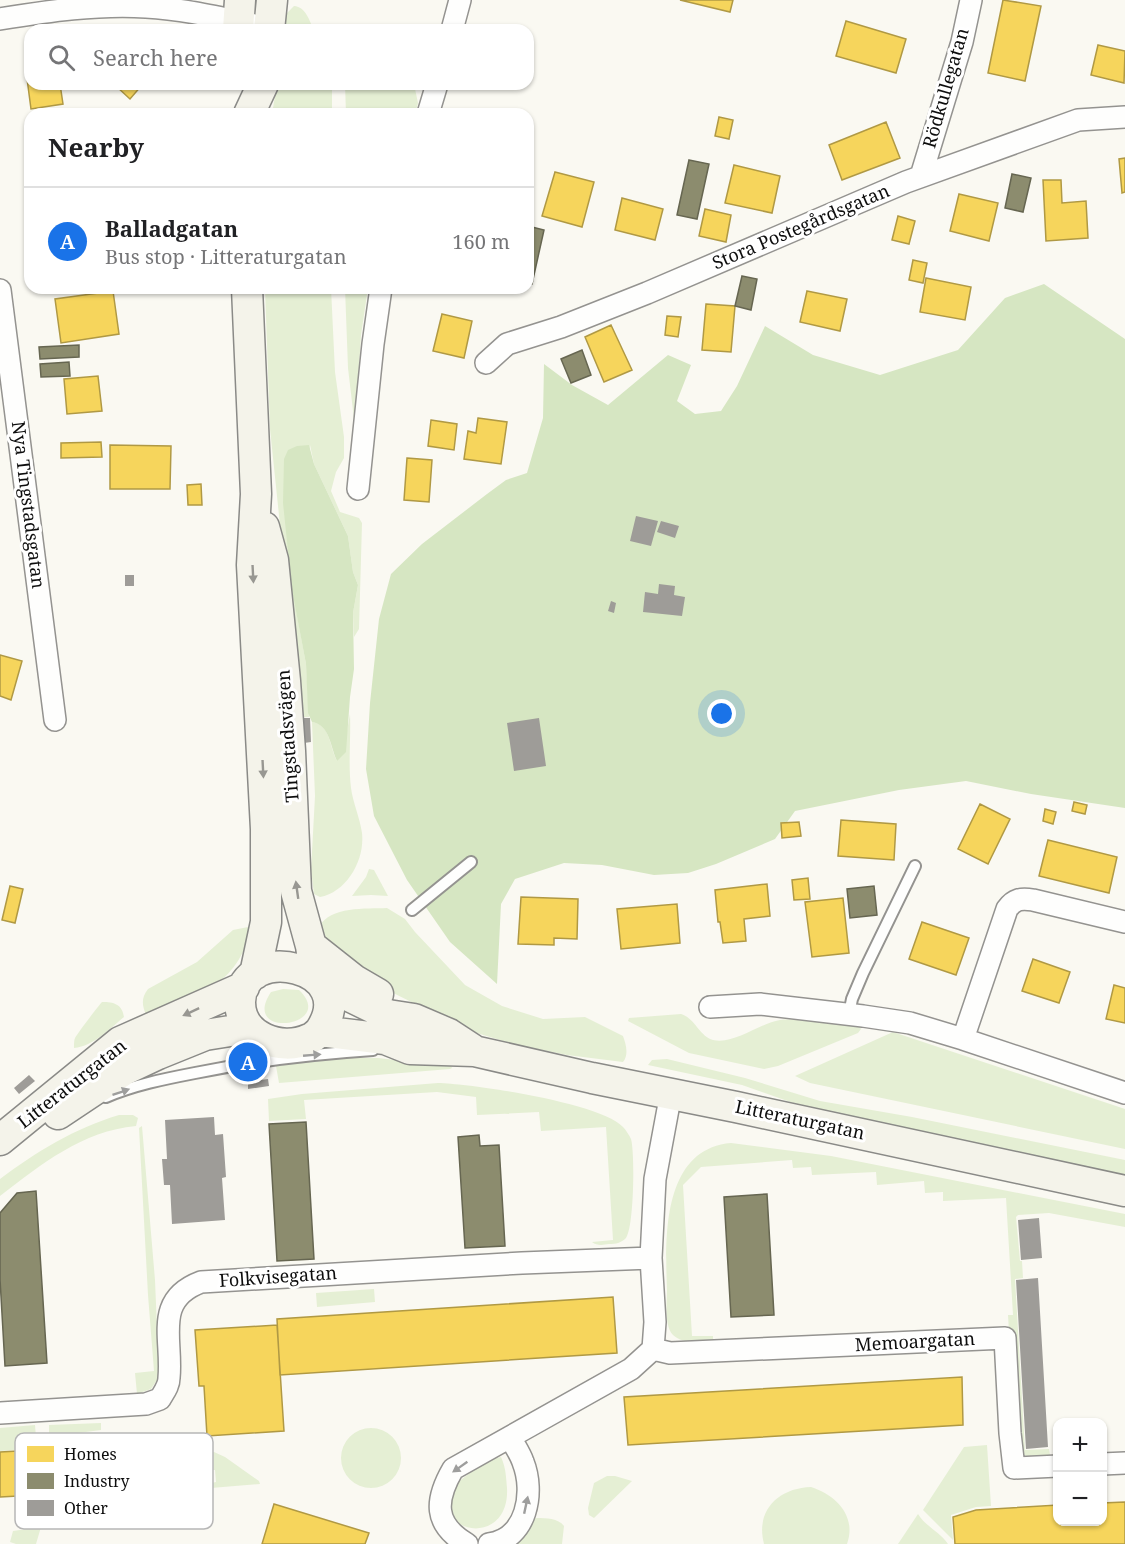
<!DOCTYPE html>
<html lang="en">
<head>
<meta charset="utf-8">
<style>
  body { margin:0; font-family:"Noto Serif",serif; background:#f2f2f2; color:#202124 }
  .controls { position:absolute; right:18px; bottom:18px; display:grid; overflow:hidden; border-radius:12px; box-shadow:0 2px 4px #0004 }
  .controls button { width:54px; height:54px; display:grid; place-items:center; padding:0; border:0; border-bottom:2px solid #e0e0e0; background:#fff; color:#202124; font:30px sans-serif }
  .you { position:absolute; left:722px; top:714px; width:21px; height:21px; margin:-15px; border:4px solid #fff; border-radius:50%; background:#1a73e8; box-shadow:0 0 0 9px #1a73e833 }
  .badge { display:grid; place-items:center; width:39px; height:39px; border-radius:50%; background:#1a73e8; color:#fff; font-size:20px; font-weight:700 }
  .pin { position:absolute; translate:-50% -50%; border:3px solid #fff; box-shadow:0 2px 6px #0006 }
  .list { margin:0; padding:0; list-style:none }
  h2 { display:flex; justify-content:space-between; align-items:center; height:78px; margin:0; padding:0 24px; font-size:26px }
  h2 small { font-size:20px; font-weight:400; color:#757577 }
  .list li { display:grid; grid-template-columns:39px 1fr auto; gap:18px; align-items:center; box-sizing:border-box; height:108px; padding:0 24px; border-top:2px solid #e0e0e0 }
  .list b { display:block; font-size:22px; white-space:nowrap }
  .list p { margin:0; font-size:20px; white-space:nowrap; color:#757577 }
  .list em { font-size:20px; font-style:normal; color:#757577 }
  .icon { flex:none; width:33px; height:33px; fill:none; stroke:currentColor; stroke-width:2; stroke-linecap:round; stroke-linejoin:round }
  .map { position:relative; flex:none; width:1125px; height:1544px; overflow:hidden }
  .search { position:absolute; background:#fff; box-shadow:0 2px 4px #0004; left:24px; top:24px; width:510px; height:66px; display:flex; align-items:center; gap:15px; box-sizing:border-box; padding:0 21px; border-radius:18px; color:#757577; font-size:22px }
  .panel { position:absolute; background:#fff; box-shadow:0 2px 4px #0004; left:24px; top:108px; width:510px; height:186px; border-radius:18px }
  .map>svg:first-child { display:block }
</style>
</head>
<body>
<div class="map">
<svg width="1125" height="1544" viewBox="0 0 1125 1544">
  <rect width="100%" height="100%" fill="#faf9f2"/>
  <path fill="#e5efd4" d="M 294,6 C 306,7 309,20 314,30 L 284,30 L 287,13 Z
    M 277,84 L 332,84 L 332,114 L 272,114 Z
    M 345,84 L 414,84 L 418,103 L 415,114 L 346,114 Z
    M 265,288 L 331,288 L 335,372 L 344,437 L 344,458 L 336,472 L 331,491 L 340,512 L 359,518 L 362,523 L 359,629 L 354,637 L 353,613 L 358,585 L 353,572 L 348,536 L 314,464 L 310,445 L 289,571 L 306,664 L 309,717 L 300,717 L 270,429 Z
    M 345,288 L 368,288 L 361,335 L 356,418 L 354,419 L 348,368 Z
    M 350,714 C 351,738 348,764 351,788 C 353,803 360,818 362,833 C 365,860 347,892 320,897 L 314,894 L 311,870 L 315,796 L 312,722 C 331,725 329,746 337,761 L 347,731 Z
    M 369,869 L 374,870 L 388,896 L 371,895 L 352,896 L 366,877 Z
    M 387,908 L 405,919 L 415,932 L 465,985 L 502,1006 L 543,1019 L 585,1017 L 623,1036 C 626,1044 629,1055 623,1062 L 567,1055 L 513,1044 L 470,1031 L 373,983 L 338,957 L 319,927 C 330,906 366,909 387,908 Z
    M 253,926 C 234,990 202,992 146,1015 C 142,1005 141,998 148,989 L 197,962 L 233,930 Z
    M 283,989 L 299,990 C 338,1027 239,1040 271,992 Z
    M 102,1002 C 114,1002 122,1004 124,1017 C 109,1029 94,1046 74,1048 C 74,1045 74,1040 75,1038 C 77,1034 99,1005 102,1002 Z
    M 681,1014 C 695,1018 699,1036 713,1040 C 734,1045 760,1023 780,1020 C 800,1018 841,1021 859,1026 L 861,1029 L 858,1033 L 778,1066 L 764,1069 L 689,1053 L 628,1021 L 629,1018 Z
    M 893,1032 L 1125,1109 L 1125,1149 L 810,1083 L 795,1076 Z
    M 336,1058 L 378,1058 L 451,1066 L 452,1068 L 450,1069 L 279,1083 L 276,1066 Z
    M 667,1059 L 745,1078 L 820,1101 L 912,1117 L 1125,1160 L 1125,1175 L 813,1110 L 742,1085 L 648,1065 L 652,1060 Z
    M 438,1083 C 474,1084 601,1103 623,1127 C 626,1130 629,1135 631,1139 C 635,1153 634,1227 626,1238 C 621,1243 616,1244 609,1244 C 603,1245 597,1246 592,1242 L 613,1240 L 606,1127 L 541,1131 L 539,1112 L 477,1115 L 476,1097 L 437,1092 L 304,1100 L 306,1119 L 269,1121 L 268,1099 L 302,1094 Z
    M 119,1115 L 133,1115 L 138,1118 L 136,1126 C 82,1131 42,1164 0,1196 L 0,1179 C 36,1152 75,1128 119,1115 Z
    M 142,1126 L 155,1280 L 159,1377 L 151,1389 L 137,1394 L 135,1373 L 154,1371 L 148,1295 L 139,1128 Z
    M 731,1143 L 831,1156 L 1125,1214 L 1125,1227 L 1049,1213 L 1018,1215 L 1016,1217 L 1020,1261 L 1022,1261 L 1023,1278 L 1015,1279 L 1025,1450 L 1049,1449 L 1050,1455 L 1047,1458 C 1035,1458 1021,1459 1016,1445 L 1008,1315 L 1013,1315 L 1006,1198 L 943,1201 L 943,1192 L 925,1193 L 924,1181 L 877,1185 L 876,1172 L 812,1175 L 811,1167 L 793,1168 L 792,1160 L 701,1167 L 683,1185 L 692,1336 L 713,1336 L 713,1340 C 700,1341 684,1345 673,1335 C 664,1326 667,1302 667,1290 C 665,1238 662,1149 731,1143 Z
    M 374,1289 L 375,1302 L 317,1307 L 316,1293 Z
    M 101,1423 L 101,1430 L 78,1433 L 78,1446 L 66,1447 L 65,1437 L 49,1433 L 49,1425 Z
    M 35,1425 L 37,1449 L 0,1451 L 0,1428 Z
    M341 1458a30 30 0 1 1 60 0a30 30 0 1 1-60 0Z
    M 987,1445 L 991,1506 L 976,1507 L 951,1515 L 953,1540 L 923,1510 L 964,1447 Z
    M 214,1452 L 225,1457 L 259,1481 L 260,1484 L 211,1488 L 211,1483 L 216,1482 L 215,1470 L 210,1470 L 209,1453 Z
    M 501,1457 C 506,1468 506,1477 507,1488 C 510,1544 441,1536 452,1499 C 454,1491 455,1484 462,1479 C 474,1470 487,1459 501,1457 Z
    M 607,1476 L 615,1476 L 632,1481 L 594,1518 L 589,1515 L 588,1508 L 594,1483 Z
    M 811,1487 C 836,1495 857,1516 847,1544 L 764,1544 C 755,1510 779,1488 811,1487 Z
    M 918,1514 C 925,1526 940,1532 948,1544 L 898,1544 Z
    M 537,1518 C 546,1518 558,1518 564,1526 L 562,1544 L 517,1544 L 533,1519 Z
    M 41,1527 L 36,1544 L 16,1544 L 10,1542 L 13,1531 Z"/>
  <path fill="#d6e6c2" d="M 1044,284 L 1125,339 L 1125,808 L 1031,794 L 966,781 L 899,790 L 795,811 L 775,839 L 716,864 L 688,873 L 654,875 L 602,865 L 564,863 L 515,879 L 501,904 L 497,984 L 450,942 L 407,880 L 374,816 L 366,769 L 370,703 L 379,619 L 391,574 L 422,544 L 487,494 L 506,480 L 527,473 L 543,418 L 544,364 L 572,385 L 608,405 L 668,355 L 691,365 L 677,401 L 695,414 L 721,411 L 737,386 L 765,326 L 813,355 L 880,375 L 958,350 L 1005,298 Z
    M 309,445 L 314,464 L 348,536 L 353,572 L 358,585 L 353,613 L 354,669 L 350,697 L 346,752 L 337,761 C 330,746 330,725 312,722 L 308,713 L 306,664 L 292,590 L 283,503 L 284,459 L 288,450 L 297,446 Z"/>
  <path fill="#f6d55c" stroke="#b09944" stroke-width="1.5" d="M 680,0 L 733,0 L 730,12 Z
    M 1003,0 L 1041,6 L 1025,81 L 988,73 Z
    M 846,21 L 906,39 L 896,73 L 836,56 Z
    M 1098,45 L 1125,51 L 1124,83 L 1091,75 Z
    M 26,71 L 30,71 L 30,84 L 60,84 L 63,104 L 31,109 Z
    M 118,84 L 142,84 L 142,85 L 130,99 L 116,86 Z
    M 719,117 L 733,120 L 729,139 L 715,136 Z
    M 886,122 L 900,158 L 842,180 L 829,145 Z
    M 1125,158 L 1125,192 L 1122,193 L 1119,159 Z
    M 734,165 L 780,176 L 772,213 L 725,203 Z
    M 555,172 L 594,182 L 582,227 L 542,216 Z
    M 1043,180 L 1061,180 L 1062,203 L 1086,201 L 1088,238 L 1046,241 Z
    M 959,194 L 998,203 L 989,241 L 950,231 Z
    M 622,198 L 663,209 L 655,240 L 615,230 Z
    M 705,209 L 731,215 L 726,242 L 699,236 Z
    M 898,216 L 915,221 L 909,244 L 892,240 Z
    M 913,260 L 927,263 L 923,283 L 909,280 Z
    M 926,278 L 971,287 L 965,320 L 920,312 Z
    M 113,291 L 119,334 L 61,343 L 55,299 Z
    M 807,291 L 847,299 L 840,331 L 800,322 Z
    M 706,304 L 735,306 L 731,352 L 702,350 Z
    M 442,314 L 472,321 L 464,358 L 433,351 Z
    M 667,316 L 681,317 L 678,337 L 665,335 Z
    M 611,325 L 632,370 L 604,382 L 585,337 Z
    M 98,376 L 102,411 L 67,414 L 64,379 Z
    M 478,418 L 507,422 L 501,464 L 464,459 L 468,431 L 476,433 Z
    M 431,420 L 457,424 L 454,450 L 428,446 Z
    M 101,442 L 102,457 L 61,458 L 61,443 Z
    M 110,445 L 171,446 L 170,489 L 110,489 Z
    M 407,458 L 432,460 L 429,502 L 404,500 Z
    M 201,484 L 202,505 L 188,505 L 187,485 Z
    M 0,655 L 22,661 L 11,700 L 0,696 Z
    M 1074,802 L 1087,805 L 1085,814 L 1072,811 Z
    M 980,804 L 1010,819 L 988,864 L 958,849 Z
    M 1045,809 L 1056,812 L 1053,824 L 1043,821 Z
    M 841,820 L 896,824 L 894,860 L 838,856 Z
    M 799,822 L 801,836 L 782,838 L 781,823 Z
    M 1048,840 L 1117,857 L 1109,893 L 1039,876 Z
    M 808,878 L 810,899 L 794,900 L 792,880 Z
    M 767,884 L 770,916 L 744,919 L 746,941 L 723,943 L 720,922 L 718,922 L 715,890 Z
    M 10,886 L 23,889 L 15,923 L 2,920 Z
    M 521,897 L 578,899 L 577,939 L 554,938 L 554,945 L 518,944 Z
    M 843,898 L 849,953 L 812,957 L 805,902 Z
    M 677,904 L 680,943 L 621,949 L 617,909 Z
    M 922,922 L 969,938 L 956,975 L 909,959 Z
    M 1033,959 L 1070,972 L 1059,1003 L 1022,991 Z
    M 1114,985 L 1125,988 L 1125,1023 L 1106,1019 Z
    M 613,1297 L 617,1353 L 280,1375 L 277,1319 Z
    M 277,1325 L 284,1431 L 207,1436 L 204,1386 L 199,1386 L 195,1330 Z
    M 962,1377 L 963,1425 L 628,1445 L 624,1397 Z
    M 108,1446 L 110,1491 L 0,1497 L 0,1452 Z
    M 1125,1502 L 1125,1544 L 955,1544 L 953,1517 L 976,1510 L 1058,1505 L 1058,1522 L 1102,1522 L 1102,1503 Z
    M 274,1504 L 369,1533 L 365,1544 L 262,1544 Z"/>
  <path fill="#8c8c6e" stroke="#666651" stroke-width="1.5" d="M 689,160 L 709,164 L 697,219 L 677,215 Z
    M 1012,174 L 1031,178 L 1023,212 L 1005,208 Z
    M 528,226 L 544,230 L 532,284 L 528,284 Z
    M 742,276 L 757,279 L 751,310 L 735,306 Z
    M 79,345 L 79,357 L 40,359 L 39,347 Z
    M 582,350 L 591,375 L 571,383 L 561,359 Z
    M 69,362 L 70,376 L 41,377 L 40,364 Z
    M 874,886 L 877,915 L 850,918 L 847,889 Z
    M 306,1122 L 314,1259 L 277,1261 L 269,1124 Z
    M 479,1135 L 480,1146 L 499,1145 L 505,1246 L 465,1248 L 458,1137 Z
    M 36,1191 L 47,1363 L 5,1366 L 0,1279 L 0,1213 L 17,1193 Z
    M 767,1194 L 774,1315 L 731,1317 L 724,1197 Z"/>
  <path fill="#9e9c98" d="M 636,516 L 658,521 L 651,546 L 630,541 Z
    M 661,521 L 679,526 L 675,538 L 657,532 Z
    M 125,575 L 134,575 L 134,586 L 125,586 Z
    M 659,584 L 675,586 L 674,595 L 685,597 L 682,616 L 643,612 L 645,592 L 658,594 Z
    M 611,601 L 616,603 L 614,613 L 608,611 Z
    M 302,718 L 310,718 L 311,742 L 304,743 Z
    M 539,718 L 546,766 L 514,771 L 507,723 Z
    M 29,1075 L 35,1081 L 19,1094 L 14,1088 Z
    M 268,1079 L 269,1086 L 248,1089 L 248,1082 Z
    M 214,1117 L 215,1135 L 223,1134 L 226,1177 L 222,1178 L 225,1220 L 172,1224 L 170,1185 L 164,1185 L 162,1159 L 167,1159 L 165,1120 Z
    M 1039,1218 L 1042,1258 L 1021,1260 L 1018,1220 Z
    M 1038,1278 L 1048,1447 L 1026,1449 L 1016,1280 Z"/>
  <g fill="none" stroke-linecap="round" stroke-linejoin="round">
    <defs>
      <path id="lane" d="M 412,910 L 471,862
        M 849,1014 L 852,999 L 863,973 L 915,866
        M 106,1097 C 134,1085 164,1079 195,1073 C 254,1061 312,1054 373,1050"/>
      <path id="street" d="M 0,19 C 49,11 97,4 146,7 C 187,9 229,20 269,28
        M 452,30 L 460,0
        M 428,114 L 437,84
        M 921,176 L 962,42 L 971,0
        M 0,290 L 55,720
        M 486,363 L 507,344 L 561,327 L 647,293 L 906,182 L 1078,120 L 1125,117
        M 358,489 L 373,344 L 381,288
        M 710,1007 L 760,1004 L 863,1016 L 910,1023 L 963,1039 L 1125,1093
        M 963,1039 L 1007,909 C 1014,899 1021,898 1033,900 L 1125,922
        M 653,1349 L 670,1353 L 1005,1338 L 1010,1433 L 1014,1468 L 1058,1466
        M 0,1413 L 146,1404 L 160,1399 C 164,1392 169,1386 169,1378 C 173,1339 153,1300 201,1282 L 522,1263 L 651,1258
        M 1102,1464 L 1125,1463
        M 467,1544 C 433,1524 435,1500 453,1469 L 631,1369 L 653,1349 L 655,1322 L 651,1258 L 655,1179 L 671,1093
        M 489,1544 C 527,1539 535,1492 523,1462 C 520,1453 514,1445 510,1437"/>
      <path id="secondary" d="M 238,30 L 240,0
        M 269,30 L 272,0
        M 249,114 L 263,84
        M 247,288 L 256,494 L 252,565 L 266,829 L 266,922 L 255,974
        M 264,527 L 273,560 L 285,681 L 290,751 L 296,891 L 311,946 L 316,978
        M 311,946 L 354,980 L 378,994
        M 325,989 L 345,994 L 388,1015 L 414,1019 L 449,1034 L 472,1049
        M 320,1031 C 363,966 241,940 240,1002 C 240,1037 281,1052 309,1039 C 313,1038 317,1034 320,1031 L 385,1039 L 410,1049 L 474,1051 L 592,1078 L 736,1107 L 1125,1191
        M 58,1114 L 124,1070 L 158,1054 L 205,1035 L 249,1028
        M 0,1140 L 120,1042 L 244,987"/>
    </defs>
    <use href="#lane" stroke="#949390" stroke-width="14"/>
    <use href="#street" stroke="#949390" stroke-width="24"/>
    <use href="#secondary" stroke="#8a8a87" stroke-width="33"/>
    <use href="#lane" stroke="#fefefd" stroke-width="10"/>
    <use href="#street" stroke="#fefefd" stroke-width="21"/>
    <use href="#secondary" stroke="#f4f3ea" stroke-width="30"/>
  </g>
  <defs><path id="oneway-solid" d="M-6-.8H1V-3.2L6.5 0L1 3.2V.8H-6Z" transform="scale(1.5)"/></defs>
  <g fill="#989792">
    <use href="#oneway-solid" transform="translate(253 574) rotate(87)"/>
    <use href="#oneway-solid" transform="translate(263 769) rotate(87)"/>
    <use href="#oneway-solid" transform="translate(297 890) rotate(-98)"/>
    <use href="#oneway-solid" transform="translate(191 1012) rotate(155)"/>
  </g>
  <g fill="#9e9e9d">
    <use href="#oneway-solid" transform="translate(312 1055) rotate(-5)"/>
    <use href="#oneway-solid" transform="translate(121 1092) rotate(-19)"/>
    <use href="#oneway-solid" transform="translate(460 1467) rotate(145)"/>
    <use href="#oneway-solid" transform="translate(526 1505) rotate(-78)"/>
  </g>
  <g text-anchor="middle" stroke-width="6" stroke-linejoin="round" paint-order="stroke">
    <g font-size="18" fill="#0d0d0d" stroke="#fff">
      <text transform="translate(946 88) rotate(-74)" y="6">Rödkullegatan</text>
      <text transform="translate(801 227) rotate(-23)" y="6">Stora Postegårdsgatan</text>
      <text transform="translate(28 505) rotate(83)" y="6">Nya Tingstadsgatan</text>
      <text transform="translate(288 736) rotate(-94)" y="6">Tingstadsvägen</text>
      <text transform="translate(72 1084) rotate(-38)" y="6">Litteraturgatan</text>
      <text transform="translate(800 1120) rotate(12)" y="6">Litteraturgatan</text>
      <text transform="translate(278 1277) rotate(-4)" y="6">Folkvisegatan</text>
      <text transform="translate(915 1342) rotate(-3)" y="6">Memoargatan</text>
    </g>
  </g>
  <rect x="15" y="1433" width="198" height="96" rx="9" fill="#fff" stroke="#b6b6b6" stroke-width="1.5"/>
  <rect x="27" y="1446" width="27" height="16" fill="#f6d55c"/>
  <rect x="27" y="1473" width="27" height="16" fill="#8c8c6e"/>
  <rect x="27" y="1500" width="27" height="16" fill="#9e9c98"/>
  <g font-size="16" fill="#0d0d0d">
    <text x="64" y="1460">Homes</text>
    <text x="64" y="1487">Industry</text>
    <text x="64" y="1514">Other</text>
  </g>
</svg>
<div class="controls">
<button>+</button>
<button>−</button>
</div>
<div class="you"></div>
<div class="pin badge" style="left:248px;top:1062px">A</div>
<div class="search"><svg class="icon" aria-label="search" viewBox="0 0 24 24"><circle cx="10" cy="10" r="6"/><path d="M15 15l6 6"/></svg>Search here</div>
<section class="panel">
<h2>Nearby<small></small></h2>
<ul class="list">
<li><span class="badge">A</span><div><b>Balladgatan</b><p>Bus stop · Litteraturgatan</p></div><em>160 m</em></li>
</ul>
</section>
</div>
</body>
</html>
